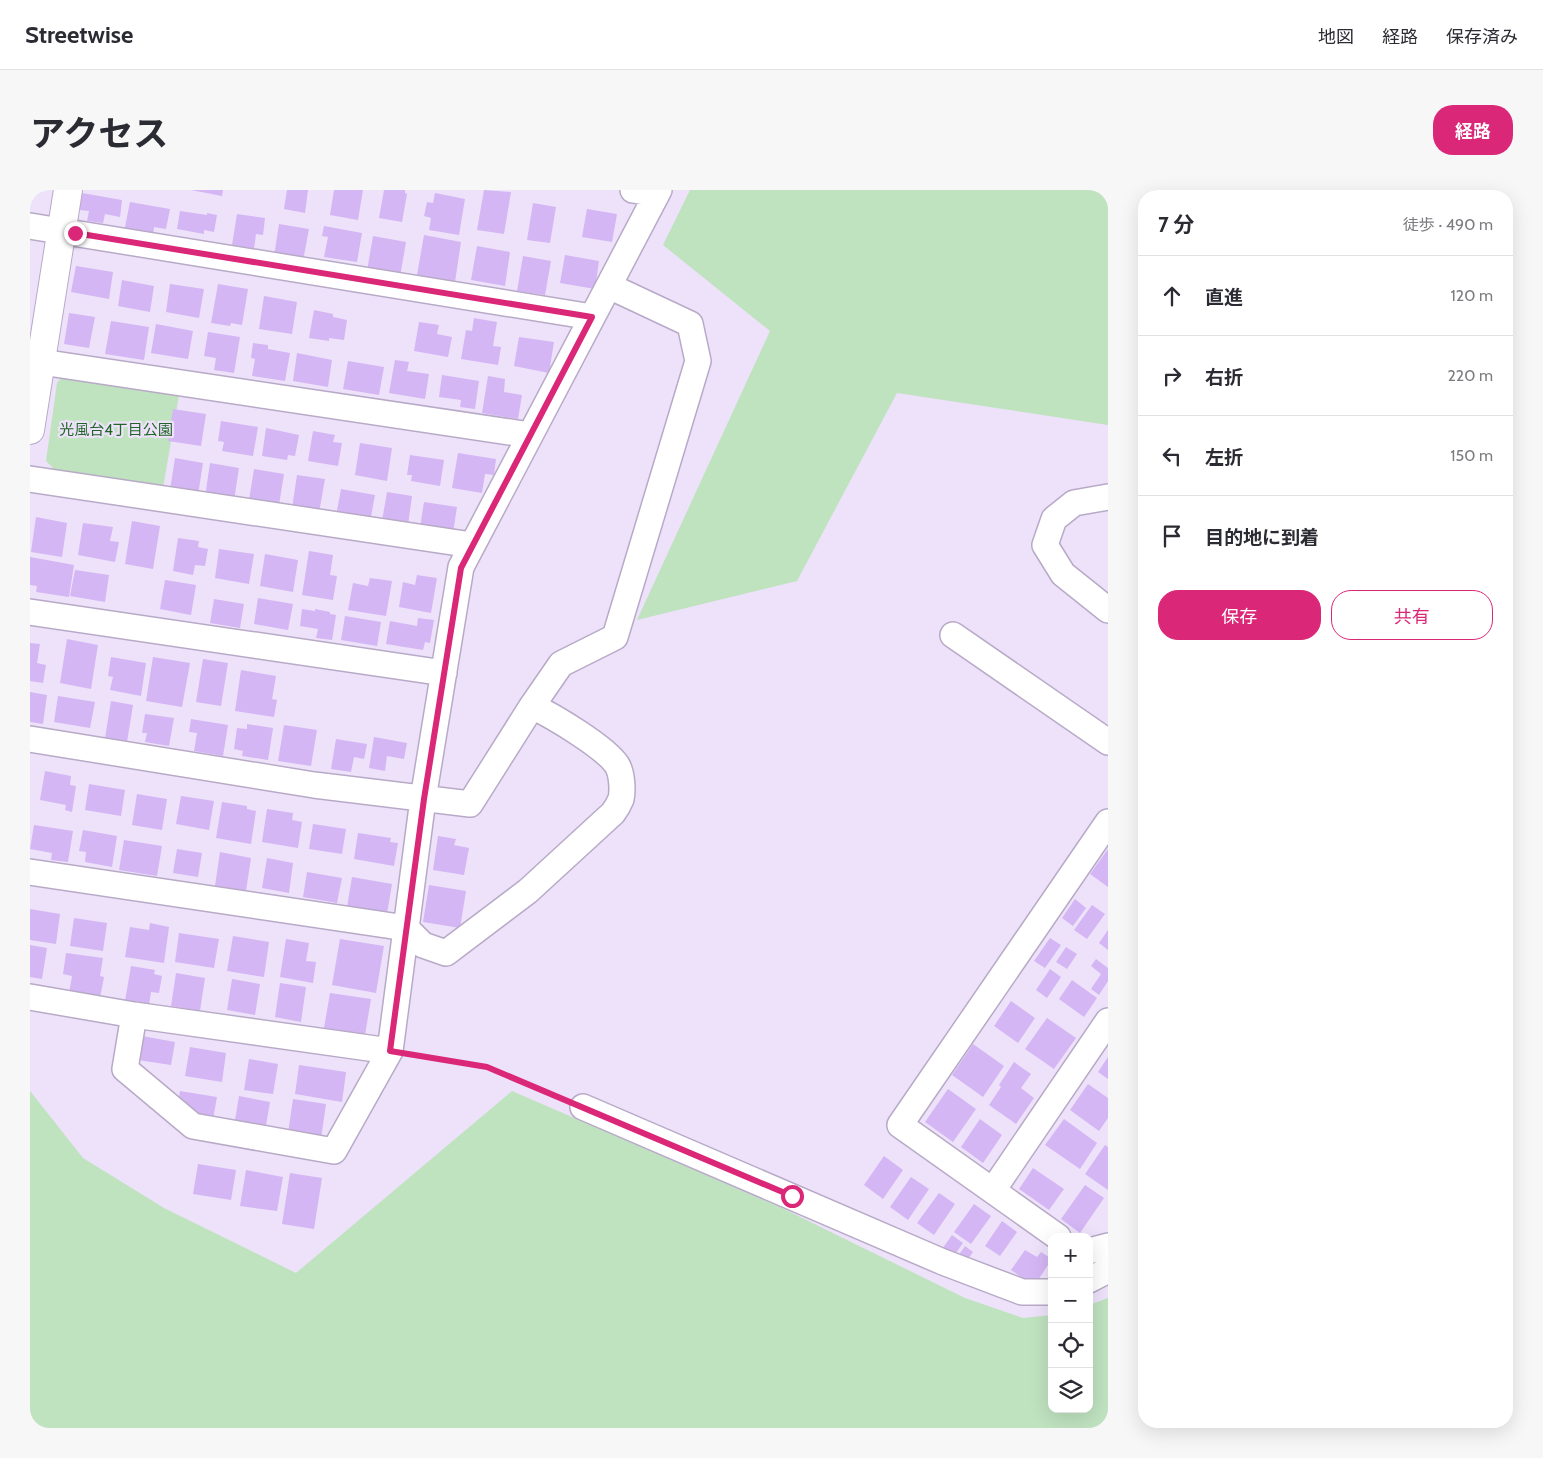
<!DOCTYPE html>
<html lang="ja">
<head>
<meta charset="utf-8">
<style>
  body { margin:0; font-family:Cabin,"Noto Sans JP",sans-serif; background:#f7f7f7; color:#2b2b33 }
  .controls { position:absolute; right:15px; bottom:15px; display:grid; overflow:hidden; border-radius:10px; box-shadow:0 5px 20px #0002 }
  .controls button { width:45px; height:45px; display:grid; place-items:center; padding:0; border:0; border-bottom:1px solid #e1e1e2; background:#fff; color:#2b2b33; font:25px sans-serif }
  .stop { position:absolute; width:15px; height:15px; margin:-11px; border:4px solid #db2777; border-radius:50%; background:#fff }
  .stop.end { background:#db2777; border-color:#fff; box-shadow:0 1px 5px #0008 }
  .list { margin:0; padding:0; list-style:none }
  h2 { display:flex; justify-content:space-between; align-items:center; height:65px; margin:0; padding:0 20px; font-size:21px }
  h2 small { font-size:16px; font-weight:400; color:#7c7c81 }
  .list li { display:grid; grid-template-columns:32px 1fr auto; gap:15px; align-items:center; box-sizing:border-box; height:80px; padding:0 20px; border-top:1px solid #e1e1e2 }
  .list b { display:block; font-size:19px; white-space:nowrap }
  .list em { font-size:16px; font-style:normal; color:#7c7c81 }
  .actions { display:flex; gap:10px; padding:15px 20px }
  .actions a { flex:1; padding:11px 0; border:1px solid #db2777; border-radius:20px; text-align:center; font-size:18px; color:#db2777 }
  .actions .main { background:#db2777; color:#fff }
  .icon { flex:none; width:28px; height:28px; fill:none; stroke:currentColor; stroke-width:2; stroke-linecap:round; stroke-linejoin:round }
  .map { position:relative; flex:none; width:1078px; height:1238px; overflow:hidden; border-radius:20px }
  header { display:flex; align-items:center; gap:30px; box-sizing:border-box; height:70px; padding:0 25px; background:#fff; border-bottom:1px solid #e1e1e2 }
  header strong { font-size:24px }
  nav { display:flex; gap:28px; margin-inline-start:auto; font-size:18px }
  .intro { display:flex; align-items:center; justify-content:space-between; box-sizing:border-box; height:120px; padding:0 30px }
  h1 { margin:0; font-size:35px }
  .button { padding:12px 22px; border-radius:20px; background:#db2777; color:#fff; font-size:18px; font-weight:700 }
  main { display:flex; gap:30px; padding:0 30px }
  aside { flex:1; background:#fff; border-radius:20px; box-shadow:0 5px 20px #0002 }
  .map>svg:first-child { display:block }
</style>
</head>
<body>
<header>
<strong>Streetwise</strong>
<nav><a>地図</a><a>経路</a><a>保存済み</a></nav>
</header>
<div class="intro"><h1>アクセス</h1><a class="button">経路</a></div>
<main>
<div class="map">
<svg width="1078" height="1238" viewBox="0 0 1078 1238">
  <rect width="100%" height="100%" fill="#ede2fa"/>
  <path fill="#bfe2bf" d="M 660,0 L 1078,0 L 1078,235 L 867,203 L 767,391 L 607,430 L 740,141 L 633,55 Z
    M 34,184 L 149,205 L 133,298 L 24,279 L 16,271 L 27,193 Z
    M 0,901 L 53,968 L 134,1018 L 266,1083 L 482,901 L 752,1018 L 935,1108 L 993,1128 L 1022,1125 L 1022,1219 L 1059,1219 L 1059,1115 L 1078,1108 L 1078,1238 L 0,1238 Z"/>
  <path fill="#d4b6f4" d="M 161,0 L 193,0 L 192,6 Z
    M 257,0 L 278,0 L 275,23 L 254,19 Z
    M 304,0 L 333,0 L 328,30 L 300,25 Z
    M 354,0 L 375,0 L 375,3 L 377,4 L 372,32 L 349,28 Z
    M 454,0 L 481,2 L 474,44 L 447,40 Z
    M 52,3 L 92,10 L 90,27 L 75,24 L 73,33 L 57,31 L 59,21 L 49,20 Z
    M 405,3 L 435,9 L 429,45 L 399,40 L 401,28 L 394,26 L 397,12 L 403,13 Z
    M 100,12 L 140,19 L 136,39 L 124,37 L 123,47 L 94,42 Z
    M 503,13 L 526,17 L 520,53 L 497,50 Z
    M 557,19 L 587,24 L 582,52 L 552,47 Z
    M 150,21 L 177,25 L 177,23 L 187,25 L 184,42 L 174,40 L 174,44 L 147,39 Z
    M 207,24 L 235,28 L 233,45 L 226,44 L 224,59 L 202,55 Z
    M 249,34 L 279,39 L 273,71 L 244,66 Z
    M 294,36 L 332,43 L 327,72 L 294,67 L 298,47 L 292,46 Z
    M 394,45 L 431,52 L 425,92 L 387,85 Z
    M 343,46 L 376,52 L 370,87 L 337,81 Z
    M 447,56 L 480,62 L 475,96 L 441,90 Z
    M 535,65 L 569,71 L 565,99 L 530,93 Z
    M 493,66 L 521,71 L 515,105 L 487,101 Z
    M 46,76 L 83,82 L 79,109 L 41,102 Z
    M 92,90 L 124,96 L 120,122 L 88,116 Z
    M 140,94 L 174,99 L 169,128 L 136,122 Z
    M 188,94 L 218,99 L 212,135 L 201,133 L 200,136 L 181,133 Z
    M 234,106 L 267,112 L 262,144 L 229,139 Z
    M 284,120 L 303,124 L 303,127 L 317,130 L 314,150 L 299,148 L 299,151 L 279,148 Z
    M 39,123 L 65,127 L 59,158 L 34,154 Z
    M 444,128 L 467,132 L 463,156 L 471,157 L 468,175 L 431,169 L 436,140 L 442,141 Z
    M 81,131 L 119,137 L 114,170 L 75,164 Z
    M 389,132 L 409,135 L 407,144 L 422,147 L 418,167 L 384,161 Z
    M 126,134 L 163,141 L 158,169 L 121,163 Z
    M 178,142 L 210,147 L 204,183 L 184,180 L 186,168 L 174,166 Z
    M 489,147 L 524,152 L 519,183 L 484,176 Z
    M 223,153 L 238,155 L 238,159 L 260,163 L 255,191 L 222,186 L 225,169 L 221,168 Z
    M 267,163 L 302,170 L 298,197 L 263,191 Z
    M 365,170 L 379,172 L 377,181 L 399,184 L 395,209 L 359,203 Z
    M 318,171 L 354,177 L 349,205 L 313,199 Z
    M 412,185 L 449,191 L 445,219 L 430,217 L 431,210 L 409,207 Z
    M 458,186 L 475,189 L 474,202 L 492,205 L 488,229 L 452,223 Z
    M 143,219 L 176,224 L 171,256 L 138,251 Z
    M 191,231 L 228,237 L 223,266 L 192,261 L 194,252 L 188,251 Z
    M 236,238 L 269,245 L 265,266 L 258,265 L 257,270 L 232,266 Z
    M 283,241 L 305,245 L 303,252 L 312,253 L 308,276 L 278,271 Z
    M 330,253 L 362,258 L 357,291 L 325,285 Z
    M 428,263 L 466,269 L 464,285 L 455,284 L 452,303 L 422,298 Z
    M 380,265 L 414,270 L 410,296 L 381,291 L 382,285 L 377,285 Z
    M 145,268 L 173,273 L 168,305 L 140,300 Z
    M 180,273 L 209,278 L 204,311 L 175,307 Z
    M 224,279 L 254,284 L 249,315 L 219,310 Z
    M 267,285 L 295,289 L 289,323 L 262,318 Z
    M 311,299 L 345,305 L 340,332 L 306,326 Z
    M 357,302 L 382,306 L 378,335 L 352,331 Z
    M 394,312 L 427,317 L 423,343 L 390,338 Z
    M 6,327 L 37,333 L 32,367 L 1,362 Z
    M 102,331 L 130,336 L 123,379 L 95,374 Z
    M 53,333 L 83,337 L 80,351 L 89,352 L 85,372 L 48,365 Z
    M 148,348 L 169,351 L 168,357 L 178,359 L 175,376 L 165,375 L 163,385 L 143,381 Z
    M 189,359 L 224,364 L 219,394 L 185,388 Z
    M 279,361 L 303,365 L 300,385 L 307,386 L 303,410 L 272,405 Z
    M 235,364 L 268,370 L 263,402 L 230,396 Z
    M 0,367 L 44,375 L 39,407 L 6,402 L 7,396 L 0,395 Z
    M 45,380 L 79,385 L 75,412 L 40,406 Z
    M 387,385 L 407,388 L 401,423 L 369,417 L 373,392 L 385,395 Z
    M 340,388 L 362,391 L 356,426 L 318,420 L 323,393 L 338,396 Z
    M 135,390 L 166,395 L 161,425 L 130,419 Z
    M 228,408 L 263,414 L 258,440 L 224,434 Z
    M 184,409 L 214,414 L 210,438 L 180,433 Z
    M 272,419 L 285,421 L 285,419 L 300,422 L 300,424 L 306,425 L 302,450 L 286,448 L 288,439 L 270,436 Z
    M 315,426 L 351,432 L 347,456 L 311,450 Z
    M 388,428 L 404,430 L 400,453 L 395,452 L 393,460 L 356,454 L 360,431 L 387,436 Z
    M 37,449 L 68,455 L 61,499 L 30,493 Z
    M 0,453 L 10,454 L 7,473 L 16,475 L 13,493 L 0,491 Z
    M 81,467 L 116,473 L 111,506 L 80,500 L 83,487 L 78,486 Z
    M 123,467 L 160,473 L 152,517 L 116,511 Z
    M 173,469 L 198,473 L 191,516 L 166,512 Z
    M 211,480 L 246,486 L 242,509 L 247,510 L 244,527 L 205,521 Z
    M 0,502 L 17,505 L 13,534 L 0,532 Z
    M 28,506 L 65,512 L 60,538 L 24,532 Z
    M 81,511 L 103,515 L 97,552 L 75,548 Z
    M 115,524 L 144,528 L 139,556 L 115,552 L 117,543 L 112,543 Z
    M 161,529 L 198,535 L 193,566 L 164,561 L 167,543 L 159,542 Z
    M 217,534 L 243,538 L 238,570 L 212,566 L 213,561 L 204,559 L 207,538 L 217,539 Z
    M 254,535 L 287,540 L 281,576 L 248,571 Z
    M 344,547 L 377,553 L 374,569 L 357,566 L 355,581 L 339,578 Z
    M 306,549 L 337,554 L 334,569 L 324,567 L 321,582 L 301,579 Z
    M 15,581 L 41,586 L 40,595 L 46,596 L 42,622 L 35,620 L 36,615 L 10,610 Z
    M 59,594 L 95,600 L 91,626 L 55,620 Z
    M 107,604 L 137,609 L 132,640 L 102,635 Z
    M 151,606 L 184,611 L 179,640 L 146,634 Z
    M 192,612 L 217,616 L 217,619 L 226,621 L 221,654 L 186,648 Z
    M 237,619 L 263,623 L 262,630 L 272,632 L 268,658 L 232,652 Z
    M 283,634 L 316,639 L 312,664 L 279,659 Z
    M 4,635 L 43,641 L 38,672 L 21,670 L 22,663 L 0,659 Z
    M 53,640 L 87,646 L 82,677 L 55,672 L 56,662 L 49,661 Z
    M 328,643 L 361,648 L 360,652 L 368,653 L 364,676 L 324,669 Z
    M 408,646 L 426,649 L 424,655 L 439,658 L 434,685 L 403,680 Z
    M 94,650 L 132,656 L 127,686 L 89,680 Z
    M 147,659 L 172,663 L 168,687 L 143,683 Z
    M 1078,659 L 1078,697 L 1060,684 Z
    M 190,662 L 221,668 L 216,701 L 185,696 Z
    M 237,668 L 263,673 L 259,703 L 232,698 Z
    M 277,682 L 312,688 L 307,713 L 273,707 Z
    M 322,687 L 362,694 L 357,724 L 317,717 Z
    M 399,695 L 436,701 L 430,738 L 393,732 Z
    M 1045,709 L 1056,718 L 1043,736 L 1032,728 Z
    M 1062,715 L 1075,724 L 1057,749 L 1044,740 Z
    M 0,719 L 30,724 L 26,754 L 0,750 Z
    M 44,728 L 77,733 L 73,761 L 40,756 Z
    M 120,733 L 139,737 L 134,773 L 95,767 L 100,737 L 119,740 Z
    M 1078,740 L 1078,760 L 1069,753 Z
    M 149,743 L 189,749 L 184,778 L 145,772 Z
    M 203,746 L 239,752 L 234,787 L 197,781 Z
    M 1020,748 L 1031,755 L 1015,778 L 1004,771 Z
    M 256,749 L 279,753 L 276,771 L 286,772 L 283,793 L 250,787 Z
    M 310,749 L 354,756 L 346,803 L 302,795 Z
    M 0,755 L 17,758 L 12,789 L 0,787 Z
    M 1036,757 L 1047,764 L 1037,779 L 1026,772 Z
    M 36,763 L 73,768 L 70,786 L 74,787 L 70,808 L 39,803 L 42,786 L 33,784 Z
    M 1066,769 L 1078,778 L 1078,791 L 1069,805 L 1061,799 L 1071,784 L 1061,776 Z
    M 101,776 L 125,780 L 124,784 L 132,786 L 129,803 L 121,802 L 119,815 L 95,811 Z
    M 1020,779 L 1031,787 L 1017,808 L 1006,800 Z
    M 146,783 L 175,788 L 170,821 L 141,816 Z
    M 202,789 L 230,794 L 225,825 L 197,820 Z
    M 1042,790 L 1067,808 L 1054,827 L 1029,809 Z
    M 250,793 L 276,797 L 271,832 L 245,827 Z
    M 300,803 L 341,809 L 335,845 L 294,838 Z
    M 981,811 L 1005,828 L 988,853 L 964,836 Z
    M 1017,828 L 1046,848 L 1024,879 L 995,859 Z
    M 112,846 L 145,852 L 141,875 L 108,870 Z
    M 943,854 L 974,876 L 953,907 L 922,885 Z
    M 160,857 L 196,863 L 192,892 L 155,886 Z
    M 1078,867 L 1078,889 L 1068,882 Z
    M 219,869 L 248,874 L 243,904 L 214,900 Z
    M 984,872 L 1001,884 L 991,898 L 1004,908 L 986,934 L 959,915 L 971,897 L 969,895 Z
    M 269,875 L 316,882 L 312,912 L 265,904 Z
    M 1058,894 L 1078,908 L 1078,928 L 1069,941 L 1040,920 Z
    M 918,899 L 946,919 L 923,952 L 895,932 Z
    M 150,901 L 187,907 L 183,929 L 157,925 L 158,914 L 148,913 Z
    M 209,906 L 240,912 L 235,941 L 204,936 Z
    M 263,909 L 296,914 L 291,949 L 258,943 Z
    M 950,929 L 972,945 L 953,973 L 931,957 Z
    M 1034,929 L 1067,953 L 1050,979 L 1015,955 Z
    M 1075,955 L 1078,957 L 1078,1000 L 1055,984 Z
    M 854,966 L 873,980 L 853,1009 L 834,995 Z
    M 168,974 L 206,980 L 201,1010 L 163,1004 Z
    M 1003,978 L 1034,999 L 1019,1020 L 989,999 Z
    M 216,980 L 253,987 L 247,1021 L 210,1016 Z
    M 260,983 L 292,988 L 284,1039 L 252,1034 Z
    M 881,987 L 899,999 L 878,1030 L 860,1017 Z
    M 1055,995 L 1074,1008 L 1050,1043 L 1031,1029 Z
    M 909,1003 L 925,1014 L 904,1045 L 887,1033 Z
    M 944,1014 L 961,1026 L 941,1054 L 924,1042 Z
    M 972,1031 L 987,1042 L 970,1066 L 955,1056 Z
    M 922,1045 L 933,1053 L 921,1070 L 910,1062 Z
    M 935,1056 L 943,1062 L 934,1075 L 926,1069 Z
    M 995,1060 L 1007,1067 L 1011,1062 L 1022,1069 L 1004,1096 L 981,1080 Z"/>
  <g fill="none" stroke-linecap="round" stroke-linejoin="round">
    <defs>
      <path id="minor" d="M 603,0 L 627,4
        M 0,36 L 562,127
        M 11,172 L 500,245
        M 0,289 L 442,355
        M 1078,307 L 1044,313 L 1024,329 L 1015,355 L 1033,384 L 1078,420
        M 0,422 L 414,483
        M 923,445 L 1078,552
        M 0,549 L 284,595 L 440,614 L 502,516 L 531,474 L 585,447 L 668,171 L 660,134 L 579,96
        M 0,682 L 376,738 L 393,755 L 416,763 L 498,701 L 583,623 C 586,619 589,614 591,609 C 593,600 592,583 587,575 C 575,557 523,526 502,516
        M 0,807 L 104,825 L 360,861
        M 104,825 L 95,879 L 163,936 L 304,961 L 360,861 L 393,609 L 431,377 L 629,0
        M 553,917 L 913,1072 L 992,1102 L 1022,1102
        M 963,1000 L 1078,831
        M 1028,1047 L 870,935 L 1078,632
        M 1059,1061 L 1078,1056
        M 1059,1090 L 1078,1080"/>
      <path id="tertiary" d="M 0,240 L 38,0"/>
    </defs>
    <use href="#minor" stroke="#b8aac7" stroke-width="28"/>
    <use href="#tertiary" stroke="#b8aac7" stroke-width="30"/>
    <path stroke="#867f90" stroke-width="3" stroke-dasharray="2.5 4" stroke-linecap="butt" d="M 383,865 L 457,877 L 532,908"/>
    <use href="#minor" stroke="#fff" stroke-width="25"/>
    <use href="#tertiary" stroke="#fff" stroke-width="28"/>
  </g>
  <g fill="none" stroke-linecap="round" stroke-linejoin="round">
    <path stroke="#db2777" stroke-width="6" d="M 45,43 L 562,127 L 431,378 L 394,609 L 360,861 L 457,877 L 762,1006"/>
  </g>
  <g text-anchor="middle" stroke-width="4.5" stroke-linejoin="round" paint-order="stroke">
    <g font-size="15" fill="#1f6626" stroke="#ede2fa">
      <text x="86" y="245">光風台4丁目公園</text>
    </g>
  </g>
</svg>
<div class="controls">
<button>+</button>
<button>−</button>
<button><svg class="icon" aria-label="locate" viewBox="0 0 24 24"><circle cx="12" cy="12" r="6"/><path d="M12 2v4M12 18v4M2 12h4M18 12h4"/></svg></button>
<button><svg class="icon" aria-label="layers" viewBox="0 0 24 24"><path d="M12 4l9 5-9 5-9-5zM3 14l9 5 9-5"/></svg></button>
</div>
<div class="stop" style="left:762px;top:1006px"></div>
<div class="stop end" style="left:45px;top:43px"></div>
</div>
<aside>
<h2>7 分<small>徒歩 · 490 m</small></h2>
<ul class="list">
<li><svg class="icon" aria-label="ahead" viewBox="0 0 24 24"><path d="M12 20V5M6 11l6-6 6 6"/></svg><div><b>直進</b></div><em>120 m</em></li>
<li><svg class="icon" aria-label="right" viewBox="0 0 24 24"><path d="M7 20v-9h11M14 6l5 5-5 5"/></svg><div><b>右折</b></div><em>220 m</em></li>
<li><svg class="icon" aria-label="left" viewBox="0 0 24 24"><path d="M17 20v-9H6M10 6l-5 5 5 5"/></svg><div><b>左折</b></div><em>150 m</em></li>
<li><svg class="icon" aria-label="arrive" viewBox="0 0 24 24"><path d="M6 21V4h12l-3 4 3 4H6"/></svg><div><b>目的地に到着</b></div></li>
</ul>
<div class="actions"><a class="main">保存</a><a>共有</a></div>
</aside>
</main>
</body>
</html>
